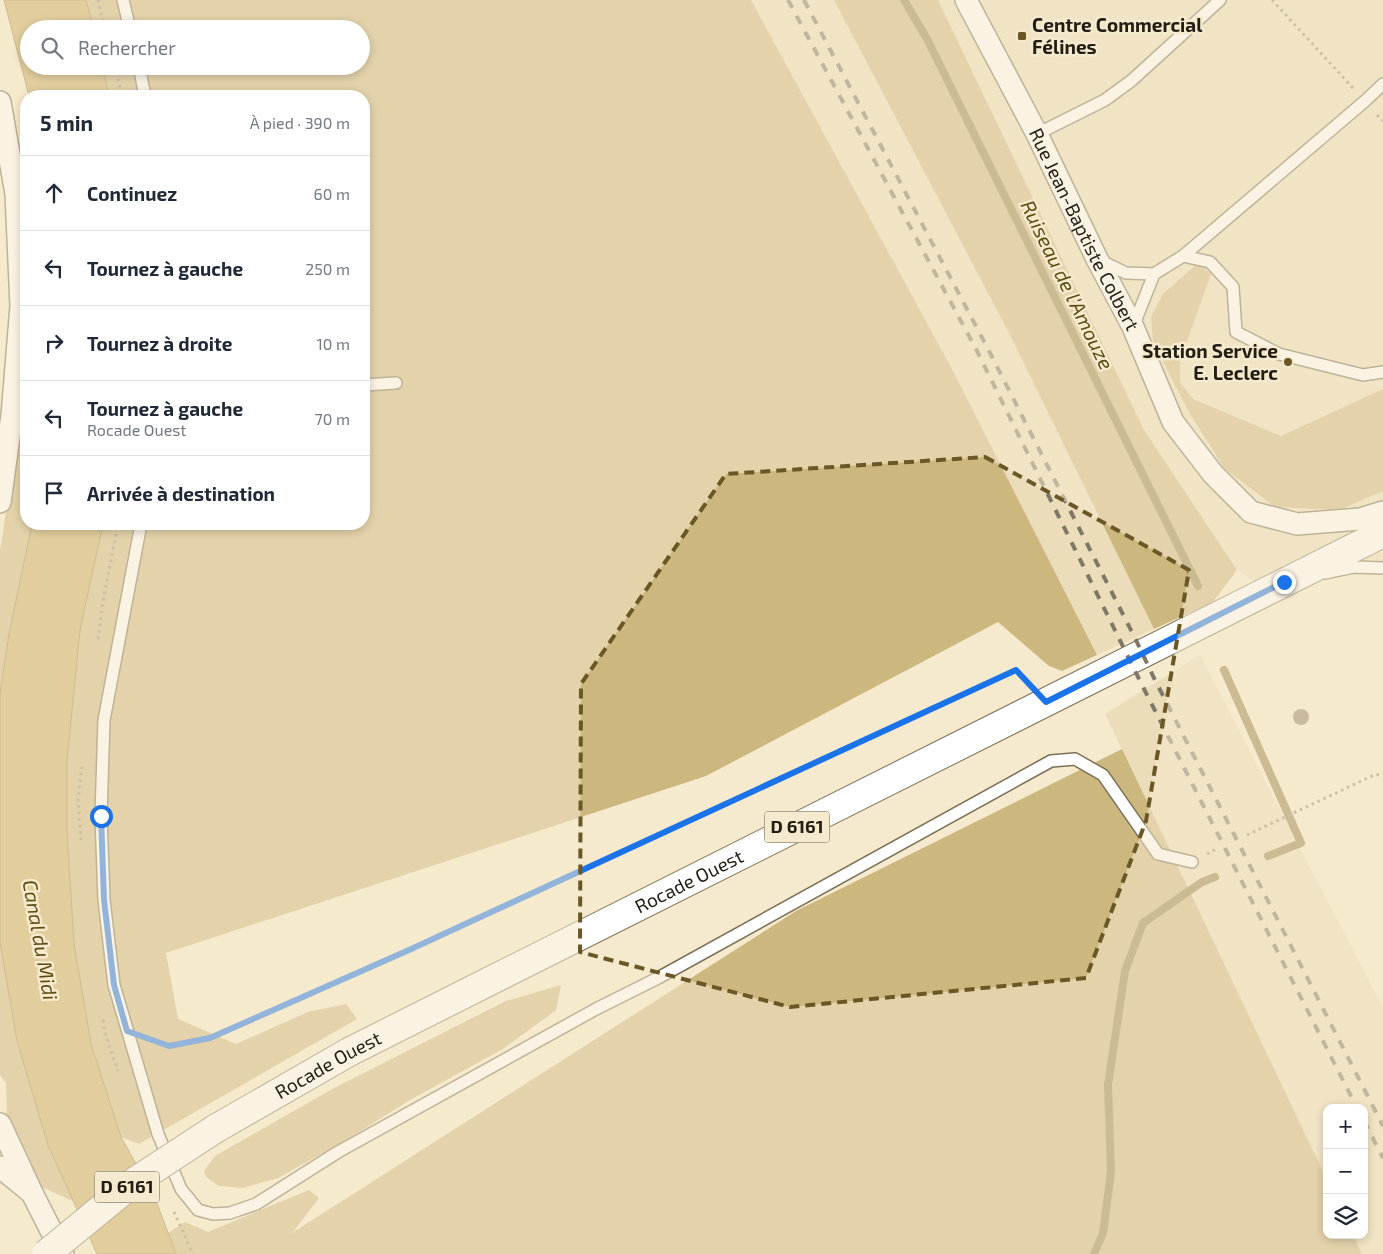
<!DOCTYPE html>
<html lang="fr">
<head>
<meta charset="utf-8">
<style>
  body { margin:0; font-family:"Exo 2",sans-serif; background:#f6f6f7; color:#1f2937 }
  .controls { position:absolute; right:15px; bottom:15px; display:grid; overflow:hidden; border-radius:10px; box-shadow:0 2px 8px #0003 }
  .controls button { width:45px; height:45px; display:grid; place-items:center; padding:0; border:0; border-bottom:1px solid #e0e1e3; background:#fff; color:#1f2937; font:25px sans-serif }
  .stop { position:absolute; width:15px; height:15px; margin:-11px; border:4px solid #1a73e8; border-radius:50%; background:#fff }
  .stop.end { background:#1a73e8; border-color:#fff; box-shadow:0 1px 5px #0008 }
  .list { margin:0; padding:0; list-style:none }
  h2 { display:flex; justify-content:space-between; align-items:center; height:65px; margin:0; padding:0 20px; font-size:21px }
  h2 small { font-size:16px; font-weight:400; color:#747a83 }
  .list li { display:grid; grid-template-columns:32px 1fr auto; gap:15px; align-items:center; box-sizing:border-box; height:75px; padding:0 20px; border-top:1px solid #e0e1e3 }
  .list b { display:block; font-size:19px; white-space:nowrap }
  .list p { margin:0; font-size:16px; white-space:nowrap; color:#747a83 }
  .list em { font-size:16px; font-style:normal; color:#747a83 }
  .icon { flex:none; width:28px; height:28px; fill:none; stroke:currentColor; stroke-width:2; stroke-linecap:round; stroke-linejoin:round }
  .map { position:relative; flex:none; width:1383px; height:1254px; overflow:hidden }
  .search { position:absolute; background:#fff; box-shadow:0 2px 8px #0003; left:20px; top:20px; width:350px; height:55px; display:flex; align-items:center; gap:12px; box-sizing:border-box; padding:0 18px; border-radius:28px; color:#747a83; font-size:19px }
  .panel { position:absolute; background:#fff; box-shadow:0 2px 8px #0003; left:20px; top:90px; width:350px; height:440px; border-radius:20px }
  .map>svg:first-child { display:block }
</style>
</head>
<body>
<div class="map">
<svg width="1383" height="1254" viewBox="0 0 1383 1254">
  <rect width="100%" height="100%" fill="#f5eacd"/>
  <path fill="#ebddba" d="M 751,0 L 834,0 L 1010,335 L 1154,629 L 1097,655 L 952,369 Z
    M 938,0 L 1383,0 L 1383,573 L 1354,567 L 1281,598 L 1237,570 L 1144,430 Z
    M 1200,655 L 1383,1008 L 1383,1254 L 1362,1254 L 1353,1235 L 1364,1235 L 1364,1108 L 1327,1108 L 1327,1180 L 1105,714 Z"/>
  <path fill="#ccb77f" d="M 86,0 L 751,0 L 952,369 L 1097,655 L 1062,671 L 1049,666 L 998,622 L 706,776 L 166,953 L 178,1019 L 236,1044 L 308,1012 L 346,1004 L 357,1019 L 139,1144 L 121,1137 L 91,1044 L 74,944 L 67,831 L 67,761 L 80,630 L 103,524 L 364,524 L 364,96 L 109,96 L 102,66 L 361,66 L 361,29 L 94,29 Z
    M 834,0 L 938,0 L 1144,430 L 1237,570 L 1213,602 L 1154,629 L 1010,335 Z
    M 1198,263 L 1211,274 L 1180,361 L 1180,382 L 1193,399 L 1281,436 L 1383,389 L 1383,491 L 1339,510 L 1275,507 L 1224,468 L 1189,412 L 1161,358 L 1153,341 L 1151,317 L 1163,294 Z
    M 26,365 L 26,524 L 32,524 L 9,634 L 0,693 L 0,550 L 3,533 Z
    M 1122,749 L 1327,1180 L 1327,1235 L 1353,1235 L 1362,1254 L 176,1254 L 168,1233 L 185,1222 L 208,1232 L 309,1190 L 319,1198 L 292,1233 L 796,911 Z
    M 0,942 L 17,1041 L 48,1145 L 73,1201 L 37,1185 L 7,1117 L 6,1083 L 0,1075 Z
    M 561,985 L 556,1010 L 503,1049 L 410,1100 L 346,1140 L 278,1178 L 243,1188 L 219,1186 L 206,1177 L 204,1171 L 215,1156 L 334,1088 L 506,1001 Z"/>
  <path fill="#cbae63" stroke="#98834b" d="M 4,0 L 86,0 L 94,29 L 29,29 L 29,66 L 102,66 L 109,96 L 29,96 Z
    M 32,524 L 103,524 L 80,630 L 67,761 L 67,831 L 74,944 L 91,1044 L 121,1137 L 155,1198 L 176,1254 L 97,1254 L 48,1145 L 17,1041 L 0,942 L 0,693 L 9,634 Z"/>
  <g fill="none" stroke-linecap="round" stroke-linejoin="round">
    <path stroke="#98834b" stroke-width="8" d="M 904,0 L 927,39 L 1198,586
      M 1224,670 L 1301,843 L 1268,856
      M 1094,1254 L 1103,1233 L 1111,1172 L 1108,1085 L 1125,971 L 1143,923 L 1202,882 L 1215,877"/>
    <defs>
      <path id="service" d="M 123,0 L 130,29
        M 139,66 L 145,96
        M 1037,134 L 1105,100 L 1131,81 L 1220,0
        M 1183,256 L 1210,262 L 1233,287 L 1236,332 L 1279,354 L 1363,375 L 1383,372
        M 1099,260 L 1126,273 L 1154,274 L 1183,256 L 1365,101 L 1383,84
        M 1133,327 L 1154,274
        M 364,385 L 396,383
        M 141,524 L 104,720 L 101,816 L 104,900 L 114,985 L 158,1134 L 181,1189 L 198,1210 L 213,1214 L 230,1213 L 256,1204 L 338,1152 L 596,1009 L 658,978 L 1051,761 L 1075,759 L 1103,775 L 1158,854 L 1192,862
        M 1325,573 L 1354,567 L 1383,568"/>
      <g id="minor">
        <path id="s1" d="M 966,0 L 1037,134 L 1097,259 L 1133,327 L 1173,422 L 1213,474 L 1251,512 L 1297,524 L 1360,519 L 1383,512"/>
        <path d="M 0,102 L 16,194 L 21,306 L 12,415 L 0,502"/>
        <path d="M 0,1124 L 32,1193 L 0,1167"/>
        <path d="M 32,1193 L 63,1254"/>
      </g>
      <g id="primary">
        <path id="s2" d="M 215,1129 L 349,1052 L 476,988 L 1383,533"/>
      </g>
    </defs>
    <use href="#service" stroke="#7a7056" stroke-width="14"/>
    <use href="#minor" stroke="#7a7056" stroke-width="24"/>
    <use href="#primary" stroke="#7a7056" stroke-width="30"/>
    <path stroke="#968f7a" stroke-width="3" stroke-dasharray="2.5 4" stroke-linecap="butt" d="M 98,0 L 105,29
      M 1272,0 L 1353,88
      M 115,66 L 122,96
      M 1377,115 L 1383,121
      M 98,639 L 103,601 L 118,524
      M 1247,835 L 1374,775 L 1383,774
      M 81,840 L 78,800 L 82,767
      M 1207,854 L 1218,848
      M 103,1020 L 105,1033 L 118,1071
      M 150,1039 L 169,1046 L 210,1038 L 409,950 L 1016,670 L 1027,681
      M 174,1212 L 193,1254"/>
    <use href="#service" stroke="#fff" stroke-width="11"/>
    <use href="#minor" stroke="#fff" stroke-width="21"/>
    <use href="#primary" stroke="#fff" stroke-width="28"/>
    <path stroke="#7f7865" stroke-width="4" stroke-dasharray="9 9" stroke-linecap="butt" d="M 788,0 L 977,351 L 1142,685 L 1357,1108
      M 804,0 L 987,347 L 1135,638 L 1153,676 L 1383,1126
      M 1364,1121 L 1383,1158"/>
    <defs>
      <path id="primary-bridge" d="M 46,1254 L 134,1182 L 215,1129"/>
    </defs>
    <use href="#primary-bridge" stroke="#7a7056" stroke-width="30" stroke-linecap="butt"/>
    <use href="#primary-bridge" stroke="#fff" stroke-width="28"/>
  </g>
  <circle fill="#908464" cx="1301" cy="717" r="8"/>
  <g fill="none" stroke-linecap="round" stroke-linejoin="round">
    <path stroke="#1a73e8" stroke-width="6" d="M 101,816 L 104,900 L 114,985 L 127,1031 L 169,1046 L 210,1038 L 409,950 L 1016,670 L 1046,702 L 1284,582"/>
  </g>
  <path d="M0 0H1383V1254H0ZM 985,457 L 1189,570 L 1146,821 L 1086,978 L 790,1007 L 580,952 L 581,684 L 726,474 Z" fill="#f5eacd" fill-opacity=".55" fill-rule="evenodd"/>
  <path fill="none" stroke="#6a5725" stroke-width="4" stroke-dasharray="10 6" stroke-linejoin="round" d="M 985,457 L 1189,570 L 1146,821 L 1086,978 L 790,1007 L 580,952 L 581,684 L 726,474 Z"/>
  <g fill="#6a5725" stroke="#f5eacd" stroke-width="2">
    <rect x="1017" y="31" width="10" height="10" rx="2.5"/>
    <circle cx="1288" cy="362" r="5"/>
  </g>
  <g text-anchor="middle" stroke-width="5" stroke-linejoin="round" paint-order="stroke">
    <g fill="#f5eacd" stroke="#615b4c" stroke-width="1">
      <rect x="764.5" y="811.5" width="65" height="31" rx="4"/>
      <rect x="94.5" y="1171.5" width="65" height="31" rx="4"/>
    </g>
    <g font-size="18" font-weight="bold" fill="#221e14">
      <text x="797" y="833">D 6161</text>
      <text x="127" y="1193">D 6161</text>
    </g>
    <g font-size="19" font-weight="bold" fill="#221e14" stroke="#f5eacd" text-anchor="start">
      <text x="1032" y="32">Centre Commercial<tspan x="1032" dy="22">Félines</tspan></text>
      <text x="1278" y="358" text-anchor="end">Station Service<tspan x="1278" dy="22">E. Leclerc</tspan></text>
    </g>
    <g font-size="19" fill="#221e14" stroke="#f5eacd">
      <text dy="7" stroke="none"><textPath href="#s1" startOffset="258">Rue Jean-Baptiste Colbert</textPath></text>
      <text dy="7" stroke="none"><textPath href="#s2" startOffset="535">Rocade Ouest</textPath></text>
      <text dy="7" stroke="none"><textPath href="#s2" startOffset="130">Rocade Ouest</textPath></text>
    </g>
    <g font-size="20" font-style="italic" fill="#5f4b10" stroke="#f5eacd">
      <text transform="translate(1067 285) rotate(64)" y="7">Ruiseau de l'Amouze</text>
      <text transform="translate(40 940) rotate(80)" y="7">Canal du Midi</text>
    </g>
  </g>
</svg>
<div class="controls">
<button>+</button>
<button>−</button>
<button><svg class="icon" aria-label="layers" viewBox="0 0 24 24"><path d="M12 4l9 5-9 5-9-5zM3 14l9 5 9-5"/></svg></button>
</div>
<div class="stop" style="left:101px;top:816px"></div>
<div class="stop end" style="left:1284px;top:582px"></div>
<div class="search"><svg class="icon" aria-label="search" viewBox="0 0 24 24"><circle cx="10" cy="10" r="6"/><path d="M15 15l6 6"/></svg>Rechercher</div>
<section class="panel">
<h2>5 min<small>À pied · 390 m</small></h2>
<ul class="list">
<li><svg class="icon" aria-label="ahead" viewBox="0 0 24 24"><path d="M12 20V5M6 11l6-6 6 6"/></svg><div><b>Continuez</b></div><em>60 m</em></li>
<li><svg class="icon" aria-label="left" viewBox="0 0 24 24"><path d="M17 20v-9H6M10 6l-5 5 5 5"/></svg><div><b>Tournez à gauche</b></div><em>250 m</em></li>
<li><svg class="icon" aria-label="right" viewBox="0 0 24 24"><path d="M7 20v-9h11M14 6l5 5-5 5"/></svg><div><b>Tournez à droite</b></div><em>10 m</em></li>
<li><svg class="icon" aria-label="left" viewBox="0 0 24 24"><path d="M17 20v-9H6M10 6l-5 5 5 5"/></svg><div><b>Tournez à gauche</b><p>Rocade Ouest</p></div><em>70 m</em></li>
<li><svg class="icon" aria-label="arrive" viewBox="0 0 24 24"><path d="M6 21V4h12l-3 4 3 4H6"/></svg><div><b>Arrivée à destination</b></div></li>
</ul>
</section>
</div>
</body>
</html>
